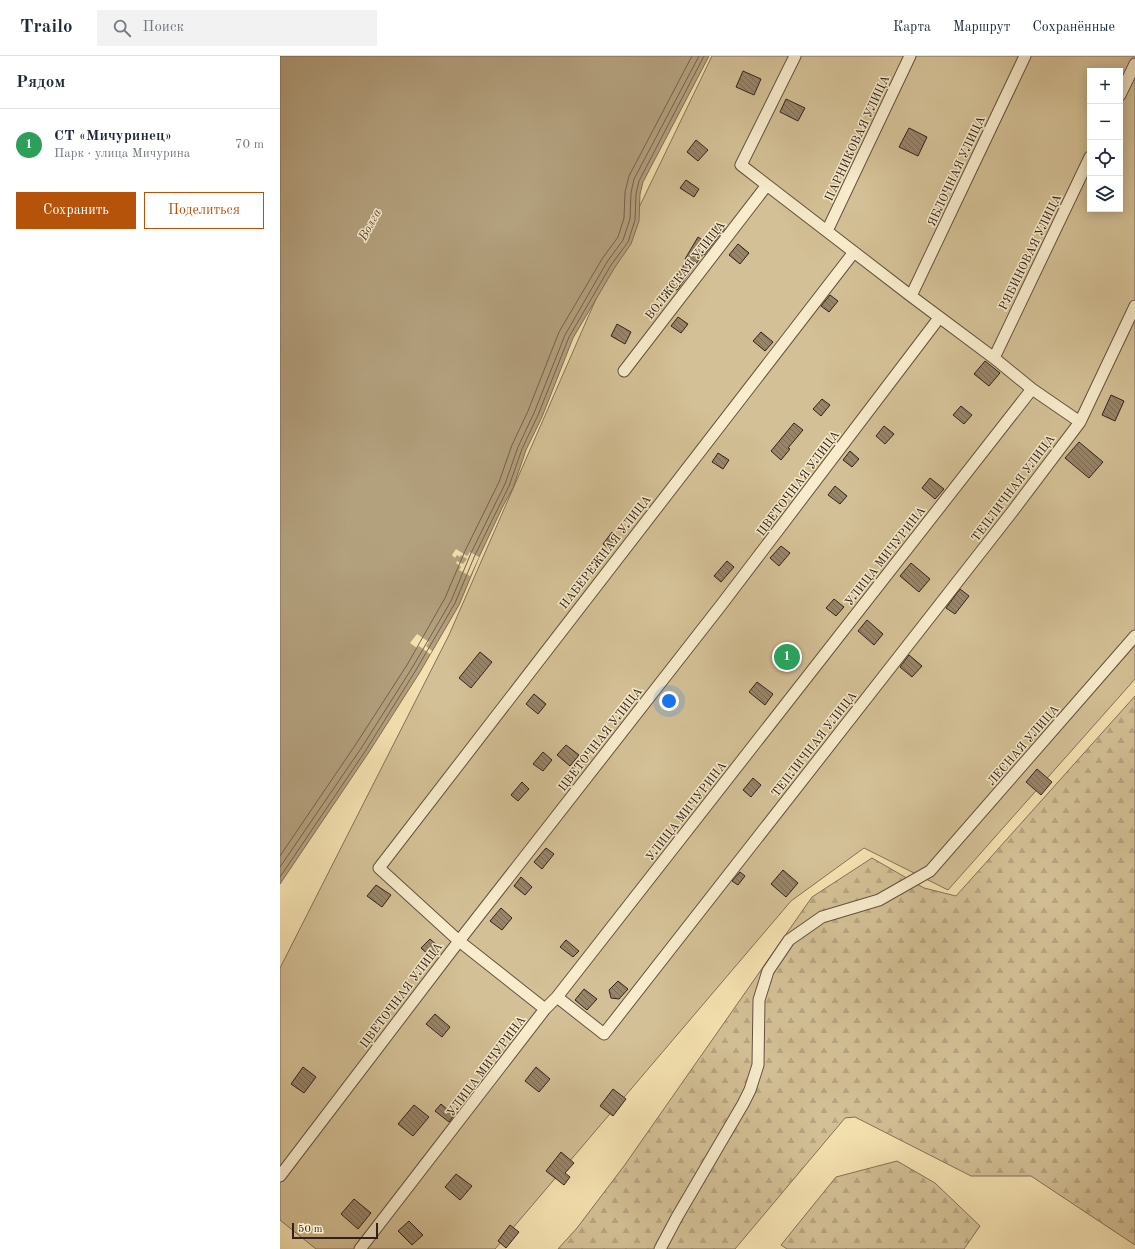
<!DOCTYPE html>
<html lang="ru">
<head>
<meta charset="utf-8">
<style>
  body { margin:0; font-family:"Old Standard TT",serif; background:#f2f2f3; color:#1f2937 }
  .controls { position:absolute; right:12px; top:12px; display:grid; overflow:hidden; border-radius:0px; box-shadow:0 2px 10px #0003 }
  .controls button { width:36px; height:36px; display:grid; place-items:center; padding:0; border:0; border-bottom:1px solid #e0e1e3; background:#fff; color:#1f2937; font:20px sans-serif }
  .scale { position:absolute; left:12px; bottom:10px; width:86px; box-sizing:border-box; padding-left:4px; border:2px solid #33211a; border-top:0; font-size:11px; line-height:14px; white-space:nowrap; color:#33211a; -webkit-text-stroke:3px #f8eccc; paint-order:stroke }
  .you { position:absolute; left:389px; top:645px; width:14px; height:14px; margin:-10px; border:3px solid #fff; border-radius:50%; background:#1a73e8; box-shadow:0 0 0 6px #1a73e833 }
  .badge { display:grid; place-items:center; width:26px; height:26px; border-radius:50%; background:#b45309; color:#fff; font-size:13px; font-weight:700 }
  .pin { position:absolute; translate:-50% -50%; border:2px solid #fff; box-shadow:0 1px 4px #0006 }
  .list { margin:0; padding:0; list-style:none }
  h2 { display:flex; justify-content:space-between; align-items:center; height:52px; margin:0; padding:0 16px; font-size:17px }
  h2 small { font-size:13px; font-weight:400; color:#747a83 }
  .list li { display:grid; grid-template-columns:26px 1fr auto; gap:12px; align-items:center; box-sizing:border-box; height:72px; padding:0 16px; border-top:1px solid #e0e1e3 }
  .list b { display:block; font-size:15px; white-space:nowrap }
  .list p { margin:0; font-size:13px; white-space:nowrap; color:#747a83 }
  .list em { font-size:13px; font-style:normal; color:#747a83 }
  .actions { display:flex; gap:8px; padding:12px 16px }
  .actions a { flex:1; padding:9px 0; border:1px solid #b45309; border-radius:0px; text-align:center; font-size:14px; color:#b45309 }
  .actions .main { background:#b45309; color:#fff }
  .icon { flex:none; width:22px; height:22px; fill:none; stroke:currentColor; stroke-width:2; stroke-linecap:round; stroke-linejoin:round }
  .map { position:relative; flex:none; width:855px; height:1193px; overflow:hidden }
  header { display:flex; align-items:center; gap:24px; box-sizing:border-box; height:56px; padding:0 20px; background:#fff; border-bottom:1px solid #e0e1e3 }
  header strong { font-size:19px }
  nav { display:flex; gap:22px; margin-inline-start:auto; font-size:14px }
  .search { width:280px; height:36px; background:#f2f2f3; display:flex; align-items:center; gap:10px; box-sizing:border-box; padding:0 14px; border-radius:0px; color:#747a83; font-size:15px }
  main { display:flex }
  aside { flex:1; background:#fff }
  .map>svg:first-child { display:block }
</style>
</head>
<body>
<header>
<strong>Trailo</strong>
<div class="search"><svg class="icon" aria-label="search" viewBox="0 0 24 24"><circle cx="10" cy="10" r="6"/><path d="M15 15l6 6"/></svg>Поиск</div>
<nav><a>Карта</a><a>Маршрут</a><a>Сохранённые</a></nav>
</header>
<main>
<aside>
<h2>Рядом<small></small></h2>
<ul class="list">
<li><span class="badge" style="background:#2e9e5b">1</span><div><b>СТ «Мичуринец»</b><p>Парк · улица Мичурина</p></div><em>70 m</em></li>
</ul>
<div class="actions"><a class="main">Сохранить</a><a>Поделиться</a></div>
</aside>
<div class="map">
<svg width="855" height="1193" viewBox="0 0 855 1193">
  <defs>
    <pattern id="forest-firs" width="22" height="20" patternUnits="userSpaceOnUse"><rect width="22" height="20" fill="#d4c096"/><path d="M5 1l3.5 6h-7zM16 11l3.5 6h-7z" fill="#b6a581"/></pattern>
    <pattern id="building-back-hatch" width="6" height="6" patternUnits="userSpaceOnUse"><rect width="6" height="6" fill="#988568"/><path d="M-1 5l2 2M0 0l6 6M5-1l2 2" fill="none" stroke="#7d6c55"/></pattern>
  </defs>
  <rect width="100%" height="100%" fill="#f5e1b0"/>
  <filter id="stains"><feTurbulence type="fractalNoise" baseFrequency=".005" numOctaves="4"/><feColorMatrix values="0 0 0 0 .2 0 0 0 0 .09 0 0 0 0 .02 0 0 0 .5 -.17"/></filter>
  <radialGradient id="worn" r=".72"><stop offset=".6" stop-color="#630" stop-opacity="0"/><stop offset="1" stop-color="#630" stop-opacity=".3"/></radialGradient>
  <path fill="#d4c096" stroke="#847058" fill-rule="evenodd" d="M 432,0 L 855,0 L 855,623 L 668,834 L 584,792 L 511,845 L 215,1193 L 36,1193 L 0,1164 L 0,912 L 169,579 L 326,220 ZM 810,15 L 840,15 L 840,153 L 810,153 Z"/>
  <path fill="url(#forest-firs)" stroke="#847058" d="M 855,640 L 855,1189 L 751,1120 L 691,1120 L 575,1061 L 565,1062 L 455,1193 L 278,1193 L 297,1172 L 344,1110 L 532,841 L 592,802 L 644,832 L 676,840 Z
    M 617,1105 L 655,1127 L 700,1170 L 684,1193 L 507,1193 L 501,1189 L 556,1121 Z"/>
  <path fill="#b3a07d" stroke="#806d55" d="M 0,0 L 429,0 L 363,126 L 360,138 L 359,165 L 351,188 L 335,211 L 293,282 L 262,361 L 246,394 L 233,432 L 223,450 L 199,501 L 179,549 L 140,616 L 89,696 L 0,828 Z"/>
  <path fill="#f5e1b0" d="M 176,493 L 187,500 L 190,496 L 199,501 L 190,520 L 179,514 L 181,511 L 176,507 L 177,505 L 183,508 L 187,503 L 181,499 L 180,501 L 177,499 L 175,502 L 172,499 Z
    M 137,578 L 149,586 L 146,590 L 152,595 L 150,598 L 139,590 L 137,592 L 130,587 Z"/>
  <g fill="none" stroke-linecap="round" stroke-linejoin="round">
    <path stroke="#73604c" stroke-width="1" d="M 0,800 L 76,688 L 127,609 L 165,542 L 185,495 L 219,426 L 232,389 L 248,355 L 279,276 L 322,203 L 338,181 L 344,162 L 345,136 L 349,120 L 412,0
      M 0,811 L 82,691 L 132,612 L 171,545 L 191,497 L 225,428 L 238,391 L 254,357 L 285,279 L 327,206 L 343,184 L 350,163 L 351,137 L 354,123 L 419,0
      M 0,821 L 86,694 L 136,614 L 175,547 L 195,499 L 229,430 L 242,393 L 258,359 L 289,281 L 331,209 L 348,186 L 355,164 L 356,138 L 359,125 L 424,0"/>
  </g>
  <path fill="url(#building-back-hatch)" stroke="#33211a" d="M 463,15 L 481,23 L 474,39 L 456,31 Z
    M 506,43 L 525,52 L 518,65 L 500,56 Z
    M 629,72 L 647,81 L 638,100 L 619,91 Z
    M 416,84 L 428,94 L 418,105 L 407,96 Z
    M 406,124 L 419,133 L 414,141 L 400,132 Z
    M 438,167 L 445,172 L 424,199 L 423,198 L 397,234 L 390,230 L 407,205 L 405,203 L 418,181 L 424,185 Z
    M 458,188 L 469,197 L 460,208 L 449,199 Z
    M 550,239 L 558,245 L 549,256 L 541,250 Z
    M 398,261 L 408,268 L 401,277 L 391,270 Z
    M 337,268 L 351,276 L 345,288 L 331,280 Z
    M 481,276 L 493,286 L 485,295 L 473,285 Z
    M 705,305 L 720,317 L 709,330 L 694,318 Z
    M 831,339 L 844,345 L 835,365 L 822,359 Z
    M 542,343 L 550,349 L 541,360 L 533,353 Z
    M 681,350 L 692,359 L 684,368 L 673,359 Z
    M 514,367 L 523,374 L 508,392 L 510,393 L 501,404 L 491,395 Z
    M 604,370 L 614,378 L 605,388 L 596,380 Z
    M 799,386 L 823,406 L 809,422 L 785,402 Z
    M 570,395 L 579,403 L 572,411 L 563,404 Z
    M 438,397 L 449,404 L 443,413 L 432,406 Z
    M 650,422 L 664,433 L 655,443 L 642,432 Z
    M 555,430 L 567,440 L 560,448 L 548,439 Z
    M 332,476 L 340,482 L 331,494 L 323,488 Z
    M 501,490 L 510,497 L 499,510 L 490,502 Z
    M 447,505 L 454,511 L 441,526 L 434,520 Z
    M 631,507 L 650,523 L 639,536 L 620,520 Z
    M 680,533 L 689,540 L 675,558 L 666,552 Z
    M 554,543 L 564,551 L 556,560 L 546,552 Z
    M 587,564 L 603,578 L 594,589 L 578,575 Z
    M 200,596 L 212,606 L 191,632 L 179,622 Z
    M 629,599 L 642,610 L 632,621 L 620,611 Z
    M 477,626 L 493,638 L 485,649 L 469,636 Z
    M 254,638 L 266,648 L 258,658 L 246,648 Z
    M 286,689 L 299,699 L 290,710 L 277,699 Z
    M 263,696 L 272,704 L 263,715 L 253,708 Z
    M 757,713 L 772,726 L 761,739 L 746,726 Z
    M 473,722 L 481,729 L 471,741 L 463,734 Z
    M 242,726 L 249,733 L 238,745 L 231,739 Z
    M 266,792 L 274,798 L 262,813 L 254,806 Z
    M 503,814 L 518,827 L 506,841 L 491,828 Z
    M 460,816 L 465,820 L 458,829 L 452,825 Z
    M 241,821 L 252,831 L 245,839 L 234,830 Z
    M 96,829 L 111,839 L 102,851 L 87,840 Z
    M 221,852 L 232,862 L 222,874 L 210,865 Z
    M 150,883 L 160,892 L 151,901 L 141,892 Z
    M 286,884 L 299,895 L 293,901 L 280,891 Z
    M 338,925 L 348,933 L 339,943 L 331,942 L 329,934 Z
    M 304,933 L 317,943 L 307,954 L 295,944 Z
    M 155,958 L 170,971 L 162,981 L 146,968 Z
    M 23,1011 L 36,1021 L 24,1037 L 11,1028 Z
    M 256,1011 L 270,1023 L 259,1036 L 245,1025 Z
    M 333,1033 L 346,1043 L 333,1060 L 320,1050 Z
    M 161,1048 L 174,1059 L 169,1066 L 155,1055 Z
    M 134,1049 L 149,1061 L 133,1080 L 118,1068 Z
    M 281,1096 L 294,1107 L 285,1117 L 290,1121 L 284,1129 L 266,1115 Z
    M 176,1118 L 192,1130 L 180,1144 L 165,1131 Z
    M 74,1143 L 91,1157 L 78,1173 L 61,1158 Z
    M 129,1165 L 143,1179 L 132,1189 L 118,1175 Z
    M 230,1169 L 239,1176 L 226,1192 L 218,1185 Z"/>
  <g fill="none" stroke-linecap="round" stroke-linejoin="round">
    <defs>
      <path id="street" d="M 515,0 L 461,109 L 631,240 L 714,302 L 752,333 L 800,366
        M 840,39 L 855,8
        M 547,175 L 630,0
        M 631,240 L 745,0
        M 714,302 L 810,101
        M 344,315 L 487,129
        M 277,941 L 324,978 L 732,456 L 800,366 L 855,250
        M 265,953 L 179,885 L 99,812 L 574,196
        M 0,1120 L 179,885 L 442,548 L 659,262
        M 80,1193 L 265,953 L 277,941 L 752,333
        M 380,1193 L 397,1161 L 463,1048 L 470,1034 L 478,1009 L 479,944 L 488,915 L 509,884 L 542,861 L 599,844 L 650,815 L 855,580"/>
    </defs>
    <use href="#street" stroke="#645140" stroke-width="13"/>
    <use href="#street" stroke="#f8eccc" stroke-width="11"/>
  </g>
  <g text-anchor="middle" stroke-width="3" stroke-linejoin="round" paint-order="stroke">
    <g font-size="12" fill="#33211a" stroke="#f8eccc">
      <text transform="translate(577 82) rotate(-65)" y="4">ПАРНИКОВАЯ УЛИЦА</text>
      <text transform="translate(676 115) rotate(-65)" y="4">ЯБЛОЧНАЯ УЛИЦА</text>
      <text transform="translate(750 196) rotate(-64)" y="4">РЯБИНОВАЯ УЛИЦА</text>
      <text transform="translate(405 214) rotate(-52)" y="4">ВОЛЖСКАЯ УЛИЦА</text>
      <text transform="translate(518 427) rotate(-53)" y="4">ЦВЕТОЧНАЯ УЛИЦА</text>
      <text transform="translate(733 432) rotate(-53)" y="4">ТЕПЛИЧНАЯ УЛИЦА</text>
      <text transform="translate(325 496) rotate(-52)" y="4">НАБЕРЕЖНАЯ УЛИЦА</text>
      <text transform="translate(605 500) rotate(-52)" y="4">УЛИЦА МИЧУРИНА</text>
      <text transform="translate(320 683) rotate(-52)" y="4">ЦВЕТОЧНАЯ УЛИЦА</text>
      <text transform="translate(534 688) rotate(-52)" y="4">ТЕПЛИЧНАЯ УЛИЦА</text>
      <text transform="translate(743 689) rotate(-49)" y="4">ЛЕСНАЯ УЛИЦА</text>
      <text transform="translate(406 755) rotate(-52)" y="4">УЛИЦА МИЧУРИНА</text>
      <text transform="translate(121 939) rotate(-53)" y="4">ЦВЕТОЧНАЯ УЛИЦА</text>
      <text transform="translate(206 1010) rotate(-53)" y="4">УЛИЦА МИЧУРИНА</text>
    </g>
    <g font-size="13" font-style="italic" fill="#604d3d" stroke="#f8eccc">
      <text transform="translate(89 168) rotate(-62)" y="5">Волга</text>
    </g>
  </g>
  <rect width="100%" height="100%" filter="url(#stains)"/>
  <rect width="100%" height="100%" fill="url(#worn)"/>
</svg>
<div class="controls">
<button>+</button>
<button>−</button>
<button><svg class="icon" aria-label="locate" viewBox="0 0 24 24"><circle cx="12" cy="12" r="6"/><path d="M12 2v4M12 18v4M2 12h4M18 12h4"/></svg></button>
<button><svg class="icon" aria-label="layers" viewBox="0 0 24 24"><path d="M12 4l9 5-9 5-9-5zM3 14l9 5 9-5"/></svg></button>
</div>
<div class="scale">50 m</div>
<div class="you"></div>
<div class="pin badge" style="left:507px;top:601px;background:#2e9e5b">1</div>
</div>
</main>
</body>
</html>
